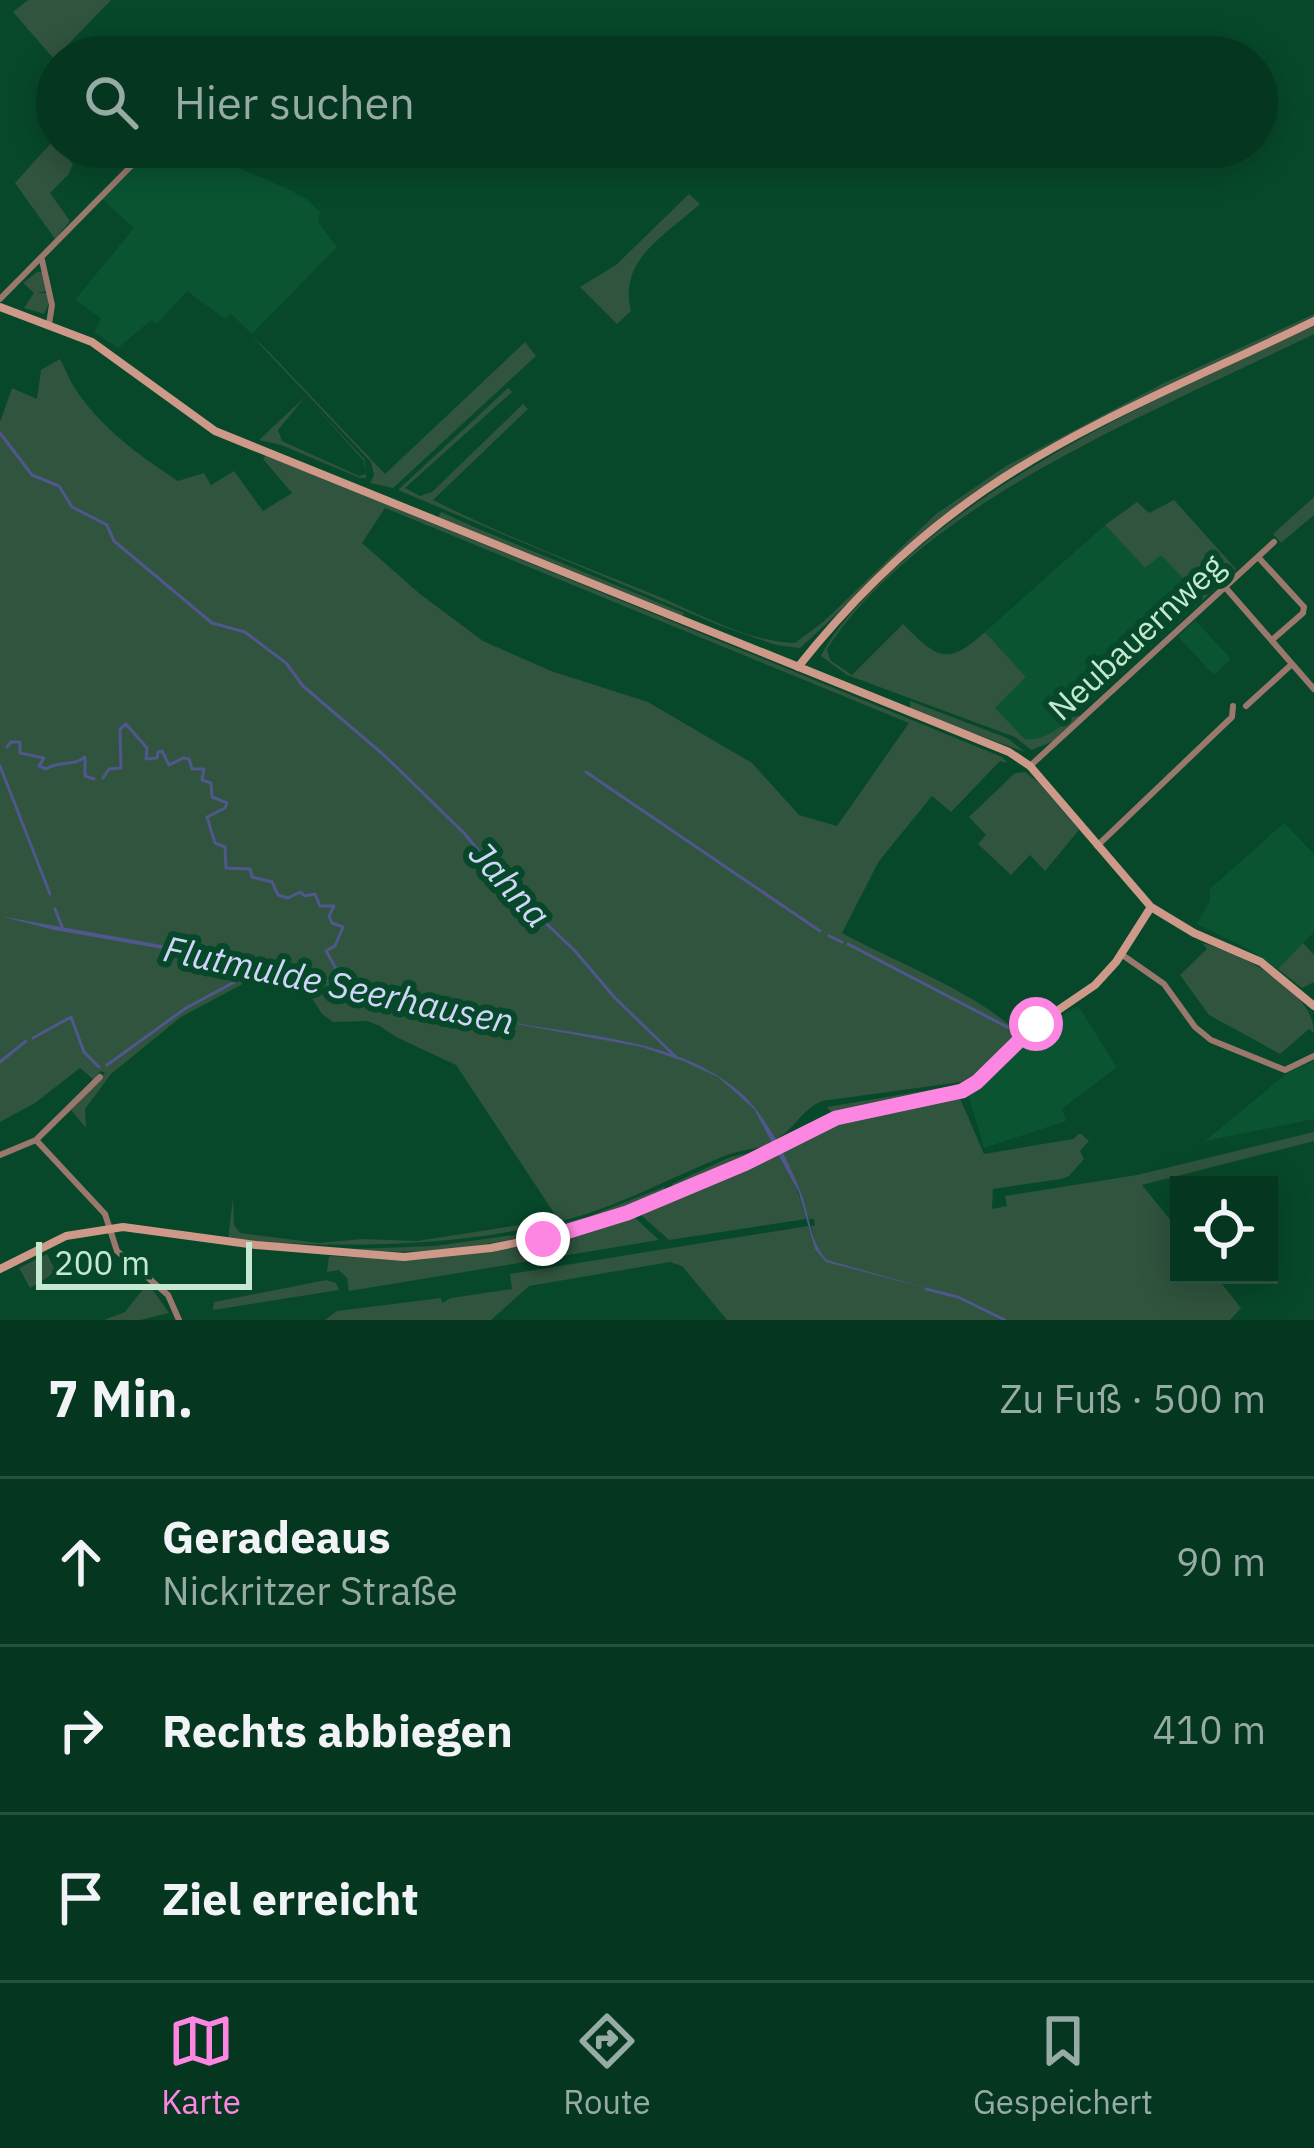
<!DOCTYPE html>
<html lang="de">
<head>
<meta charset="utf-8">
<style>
  body { margin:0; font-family:"IBM Plex Sans",sans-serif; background:#0e3e29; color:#f1f3f6 }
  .controls { position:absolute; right:36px; bottom:36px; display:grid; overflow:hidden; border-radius:0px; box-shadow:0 6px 30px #0003 }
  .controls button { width:108px; height:108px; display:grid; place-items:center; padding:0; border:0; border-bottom:3px solid #26503e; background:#053620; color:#f1f3f6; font:60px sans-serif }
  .scale { position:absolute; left:36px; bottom:30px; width:216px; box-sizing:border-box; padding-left:12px; border:6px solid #c4e9d0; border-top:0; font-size:33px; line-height:42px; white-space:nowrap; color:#c4e9d0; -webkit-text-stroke:9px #07482a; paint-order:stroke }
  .stop { position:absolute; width:36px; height:36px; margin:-27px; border:9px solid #fd86e2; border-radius:50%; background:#fff }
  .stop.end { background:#fd86e2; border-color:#fff; box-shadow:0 3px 12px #0008 }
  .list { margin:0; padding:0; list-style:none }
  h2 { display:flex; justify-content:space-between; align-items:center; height:156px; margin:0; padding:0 48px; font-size:51px }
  h2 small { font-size:39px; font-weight:400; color:#97aba5 }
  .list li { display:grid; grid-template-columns:78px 1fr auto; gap:36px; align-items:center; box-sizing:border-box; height:168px; padding:0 48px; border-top:3px solid #26503e }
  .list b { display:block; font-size:45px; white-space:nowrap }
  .list p { margin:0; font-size:39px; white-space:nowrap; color:#97aba5 }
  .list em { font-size:39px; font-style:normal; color:#97aba5 }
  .icon { flex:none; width:66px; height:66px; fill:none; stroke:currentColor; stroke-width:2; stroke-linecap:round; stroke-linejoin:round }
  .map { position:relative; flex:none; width:1314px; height:1320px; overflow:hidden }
  .search { position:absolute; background:#053620; box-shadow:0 6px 30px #0003; left:36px; right:36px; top:36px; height:132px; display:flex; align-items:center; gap:30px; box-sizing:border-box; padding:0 42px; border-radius:66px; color:#97aba5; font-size:45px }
  .sheet { height:660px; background:#053620 }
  nav { display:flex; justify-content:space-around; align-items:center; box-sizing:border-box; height:168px; border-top:3px solid #26503e; background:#053620; font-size:33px; color:#97aba5 }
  nav a { display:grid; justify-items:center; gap:6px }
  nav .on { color:#fd86e2 }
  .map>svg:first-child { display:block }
</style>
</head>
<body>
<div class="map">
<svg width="1314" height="1320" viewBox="0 0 1314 1320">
  <rect width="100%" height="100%" fill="#07482a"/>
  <path fill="#0a5432" d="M 154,147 L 187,147 L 279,185 L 307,199 L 320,212 L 318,222 L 337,247 L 252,334 L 231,314 L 225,319 L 187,291 L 157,324 L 151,320 L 118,348 L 94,332 L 101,318 L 75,300 L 134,228 L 102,199 Z
    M 1105,525 L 1145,568 L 1161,554 L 1203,600 L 1042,747 L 1026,739 L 994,708 L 1026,677 L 985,632 Z
    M 1195,620 L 1231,659 L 1214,675 L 1178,637 Z
    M 1284,823 L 1314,854 L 1314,932 L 1278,969 L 1250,950 L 1197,924 L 1210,901 L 1210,889 Z
    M 1078,1006 L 1117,1067 L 1062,1109 L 1066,1121 L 984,1148 L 968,1094 L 984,1083 L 1025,1038 Z
    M 1314,1061 L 1314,1119 L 1205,1141 L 1287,1073 Z"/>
  <path fill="#30543e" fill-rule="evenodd" d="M 28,0 L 111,0 L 54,59 L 13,12 Z
    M 52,142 L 73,164 L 68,175 L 50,193 L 70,221 L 55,239 L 15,183 Z
    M 689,194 L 700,204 C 665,236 618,259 631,311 L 617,324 L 580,287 L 616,265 Z
    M 37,272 L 42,272 L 47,291 L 36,293 L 47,293 L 49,303 L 44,314 L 24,308 L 34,293 L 23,283 Z
    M 1314,314 L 1314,318 C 1207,369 1075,422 979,490 C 913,536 860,594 800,648 L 776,645 L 721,626 L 398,490 L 508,388 L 512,392 L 405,488 L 420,496 L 432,492 L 523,404 L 528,409 L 433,500 C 504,536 580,565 655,595 C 698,613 748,642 795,643 L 823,622 L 936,514 L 1006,466 L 1162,384 Z
    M 1314,326 L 1314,334 C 1157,411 925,500 827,649 L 830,660 L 852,675 L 903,624 C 937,658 947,667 985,632 L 1026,677 L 995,708 L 1025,739 C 1045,741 1062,727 1076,713 L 1080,717 L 1054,741 L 1031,750 L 1015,737 L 847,675 L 821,656 C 834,629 857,606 879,584 C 994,468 1166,394 1314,326 Z
    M 251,335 L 268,351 L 385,474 L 525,342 L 536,356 L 393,488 L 370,483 L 374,475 L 371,462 Z
    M 60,359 C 66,370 70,382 78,393 C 104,430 140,456 178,481 L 204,473 L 211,485 L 234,471 L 263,511 L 292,493 L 263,459 L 266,455 L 1002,757 L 1008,763 L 1000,761 L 951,812 L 932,796 L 879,861 L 842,933 C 895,962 976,992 1018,1033 L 989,1067 L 961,1082 L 822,1101 C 801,1110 794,1130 775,1140 L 771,1137 L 799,1193 L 806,1219 L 669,1240 L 640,1214 L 642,1210 L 773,1156 L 769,1145 C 757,1149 745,1149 733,1153 C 678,1173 626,1204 569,1219 C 458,1248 342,1248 228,1240 L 233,1198 L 234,1225 L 240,1233 L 318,1243 L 362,1239 L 417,1241 L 558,1219 L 456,1065 L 396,1037 L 380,1026 L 367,1021 L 333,1022 L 322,1014 L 308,992 L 278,982 L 250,980 L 181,1017 L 111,1074 L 85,1109 L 86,1128 L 71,1110 L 105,1073 L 100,1071 L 94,1080 L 80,1068 L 35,1103 L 0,1122 L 0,422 L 12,388 L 37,399 L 41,370 ZM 385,508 L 909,723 L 837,826 L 799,815 L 752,763 L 648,702 L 551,671 L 483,641 L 420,594 L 362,543 Z
    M 305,397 L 278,430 L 282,441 L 359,476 L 366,474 L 364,461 L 308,399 L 365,460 L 366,478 L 360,478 L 281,445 L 259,440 Z
    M 1314,497 L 1314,515 L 1281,543 L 1273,534 Z
    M 1174,500 L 1236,569 L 1203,600 L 1161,555 L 1145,568 L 1105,525 L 1137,502 L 1149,513 Z
    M 441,512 L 474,527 L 684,613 L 682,617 L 438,517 Z
    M 910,701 L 1007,738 L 1025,752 L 910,710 Z
    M 1025,772 L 1038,782 L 1079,830 L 1045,871 L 1030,855 L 1011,875 L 978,844 L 986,835 L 969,817 L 1015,773 Z
    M 1202,943 C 1244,954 1314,991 1314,1033 L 1309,1029 L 1280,1054 L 1209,1015 L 1180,975 L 1207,949 Z
    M 1303,943 L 1314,955 L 1314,982 L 1302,988 L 1278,969 Z
    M 953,1086 L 956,1089 L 834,1116 L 827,1107 Z
    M 959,1096 L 984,1154 L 1073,1139 L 1080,1133 L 1089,1141 L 1080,1151 L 1084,1159 L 1069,1176 L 1061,1179 L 993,1189 L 992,1209 L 1007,1206 L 1005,1196 L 1137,1175 L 1314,1132 L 1314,1141 L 1142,1185 L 1179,1231 L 1179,1275 L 1215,1275 L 1241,1308 L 1230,1320 L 727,1320 L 682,1266 L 670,1262 L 529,1286 L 491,1320 L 325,1320 L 337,1311 L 441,1298 L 442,1303 L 451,1298 L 512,1289 L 510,1274 L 808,1226 L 815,1242 L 811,1226 L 815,1225 L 814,1219 L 809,1219 L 781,1153 L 827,1125 L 859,1115 Z
    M 767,1149 L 675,1189 L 672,1184 L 730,1157 Z
    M 664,1187 L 666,1192 C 638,1204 571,1240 544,1228 L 587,1217 Z
    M 628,1216 L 633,1216 L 659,1240 L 349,1291 L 347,1278 L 339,1270 L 327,1272 L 329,1256 C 434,1262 529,1253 628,1216 Z
    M 536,1232 L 539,1234 C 477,1247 417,1256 354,1249 L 435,1246 Z
    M 47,1254 L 56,1272 L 30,1288 L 19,1268 Z
    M 326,1280 L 336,1283 L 339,1290 L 213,1310 L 214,1302 Z
    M 148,1283 L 169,1313 L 140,1320 L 104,1320 L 125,1312 Z"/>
  <path fill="#4f578d" d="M 0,916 C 87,932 174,946 260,964 C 340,981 419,1003 499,1020 C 579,1036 676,1037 740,1092 C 767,1116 788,1160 801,1193 C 810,1216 810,1242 827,1260 L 930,1289 L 826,1262 L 815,1249 L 799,1193 L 754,1109 L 718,1077 L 683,1061 L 642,1047 L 495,1020 L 260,966 L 54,930 Z"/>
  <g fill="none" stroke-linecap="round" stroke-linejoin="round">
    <path stroke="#4f578d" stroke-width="3" d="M 0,433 L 32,475 L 59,486 L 72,507 L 107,525 L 114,541 L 212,623 L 245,632 L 286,663 L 303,686 L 385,756 L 465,834 L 505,884 L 575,951 L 615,998 L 676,1057
      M 7,747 L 11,742 L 20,742 L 20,753 L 44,758 L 39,766 L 46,769 C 59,760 73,767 85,757 L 85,776 L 94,779
      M 0,766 L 50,894
      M 586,772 L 820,931
      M 103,778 L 109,769 L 121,768 L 120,729 L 126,724 L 147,748 L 146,759 L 157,758 L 158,752 L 162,751 L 169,765 L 183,758 L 189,759 L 192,769 L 204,769 L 202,780 L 211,783 L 212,797 L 227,803 L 225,808 L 207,817 L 215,843 L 225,847 L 226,868 L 250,869 L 252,877 L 272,882 L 278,895 L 288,898 L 300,892 L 305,896 L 315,894 L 320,906 L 334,906 L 329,916 L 332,923 L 343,927 L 335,946 L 326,951 L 338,972
      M 55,909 L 63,929
      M 829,936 L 842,942
      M 848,944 L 1007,1027
      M 33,1038 L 71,1017 L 84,1052 L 99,1067
      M 0,1062 L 26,1041
      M 107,1065 L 186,1008 L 242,978
      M 926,1289 L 958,1297 L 1005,1320"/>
    <path stroke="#9b786e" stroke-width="6" d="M 42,260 L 52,305 L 49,324
      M 0,299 L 142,155
      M 1258,557 L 1304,607 L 1303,613 L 1272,640
      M 1225,587 L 1314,689
      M 1246,706 L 1292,664
      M 1030,766 L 1274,542
      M 1097,846 L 1232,717 L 1233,706
      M 1121,954 L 1164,984 L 1195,1027 L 1211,1040 L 1285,1070 L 1314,1056
      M 36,1140 L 105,1214 L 117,1251 L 168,1295 L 179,1320
      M 0,1155 L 36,1140 L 100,1077"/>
    <path stroke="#cf998a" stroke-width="8" d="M 0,307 L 92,342 L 215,431 L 1009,752 L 1030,766 L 1151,907 L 1194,933 L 1261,962 L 1314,1006
      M 798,667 C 851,600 915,538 985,490 C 1084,422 1206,374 1314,321
      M 0,1269 L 66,1236 L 123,1227 L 256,1245 L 404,1257 L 491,1248 L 588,1228 L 746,1163 L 837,1118 L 945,1096 L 970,1087 L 1026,1032 L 1095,985 L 1116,962 L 1151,907"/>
  </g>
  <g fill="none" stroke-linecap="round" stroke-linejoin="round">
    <path stroke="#fd86e2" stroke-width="15" d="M 543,1239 L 627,1213 L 746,1163 L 836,1118 L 962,1091 L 977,1082 L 1036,1024"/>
  </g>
  <g text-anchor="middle" stroke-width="12" stroke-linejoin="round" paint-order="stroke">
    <g font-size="33" fill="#c4e9d0" stroke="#07482a">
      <text transform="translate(1136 637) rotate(-43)" y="12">Neubauernweg</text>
    </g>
    <g font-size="36" font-style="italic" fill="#cfd6f8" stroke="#07482a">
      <text transform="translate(510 884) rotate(48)" y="13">Jahna</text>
      <text transform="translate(339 985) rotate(12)" y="13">Flutmulde Seerhausen</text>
    </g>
  </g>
</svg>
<div class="controls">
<button><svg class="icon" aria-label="locate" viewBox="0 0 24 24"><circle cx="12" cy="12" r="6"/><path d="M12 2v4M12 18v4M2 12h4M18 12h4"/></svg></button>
</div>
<div class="scale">200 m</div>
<div class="stop" style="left:1036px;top:1024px"></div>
<div class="stop end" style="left:543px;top:1239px"></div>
<div class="search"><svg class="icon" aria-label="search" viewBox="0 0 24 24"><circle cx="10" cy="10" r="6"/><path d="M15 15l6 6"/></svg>Hier suchen</div>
</div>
<section class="sheet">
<h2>7 Min.<small>Zu Fuß · 500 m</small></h2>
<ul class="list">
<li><svg class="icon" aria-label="ahead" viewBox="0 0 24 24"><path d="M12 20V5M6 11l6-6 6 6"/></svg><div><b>Geradeaus</b><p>Nickritzer Straße</p></div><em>90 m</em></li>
<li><svg class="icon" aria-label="right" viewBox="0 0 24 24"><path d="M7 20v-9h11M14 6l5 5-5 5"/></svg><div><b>Rechts abbiegen</b></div><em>410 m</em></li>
<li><svg class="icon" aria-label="arrive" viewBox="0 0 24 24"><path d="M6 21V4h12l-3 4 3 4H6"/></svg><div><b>Ziel erreicht</b></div></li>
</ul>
</section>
<nav>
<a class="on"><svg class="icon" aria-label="map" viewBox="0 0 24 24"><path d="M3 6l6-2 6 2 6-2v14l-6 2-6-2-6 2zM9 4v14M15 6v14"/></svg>Karte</a>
<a><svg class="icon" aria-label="directions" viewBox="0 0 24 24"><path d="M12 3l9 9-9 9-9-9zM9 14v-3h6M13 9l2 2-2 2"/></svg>Route</a>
<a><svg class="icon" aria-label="saved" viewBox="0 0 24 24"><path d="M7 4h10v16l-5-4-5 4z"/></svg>Gespeichert</a>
</nav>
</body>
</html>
